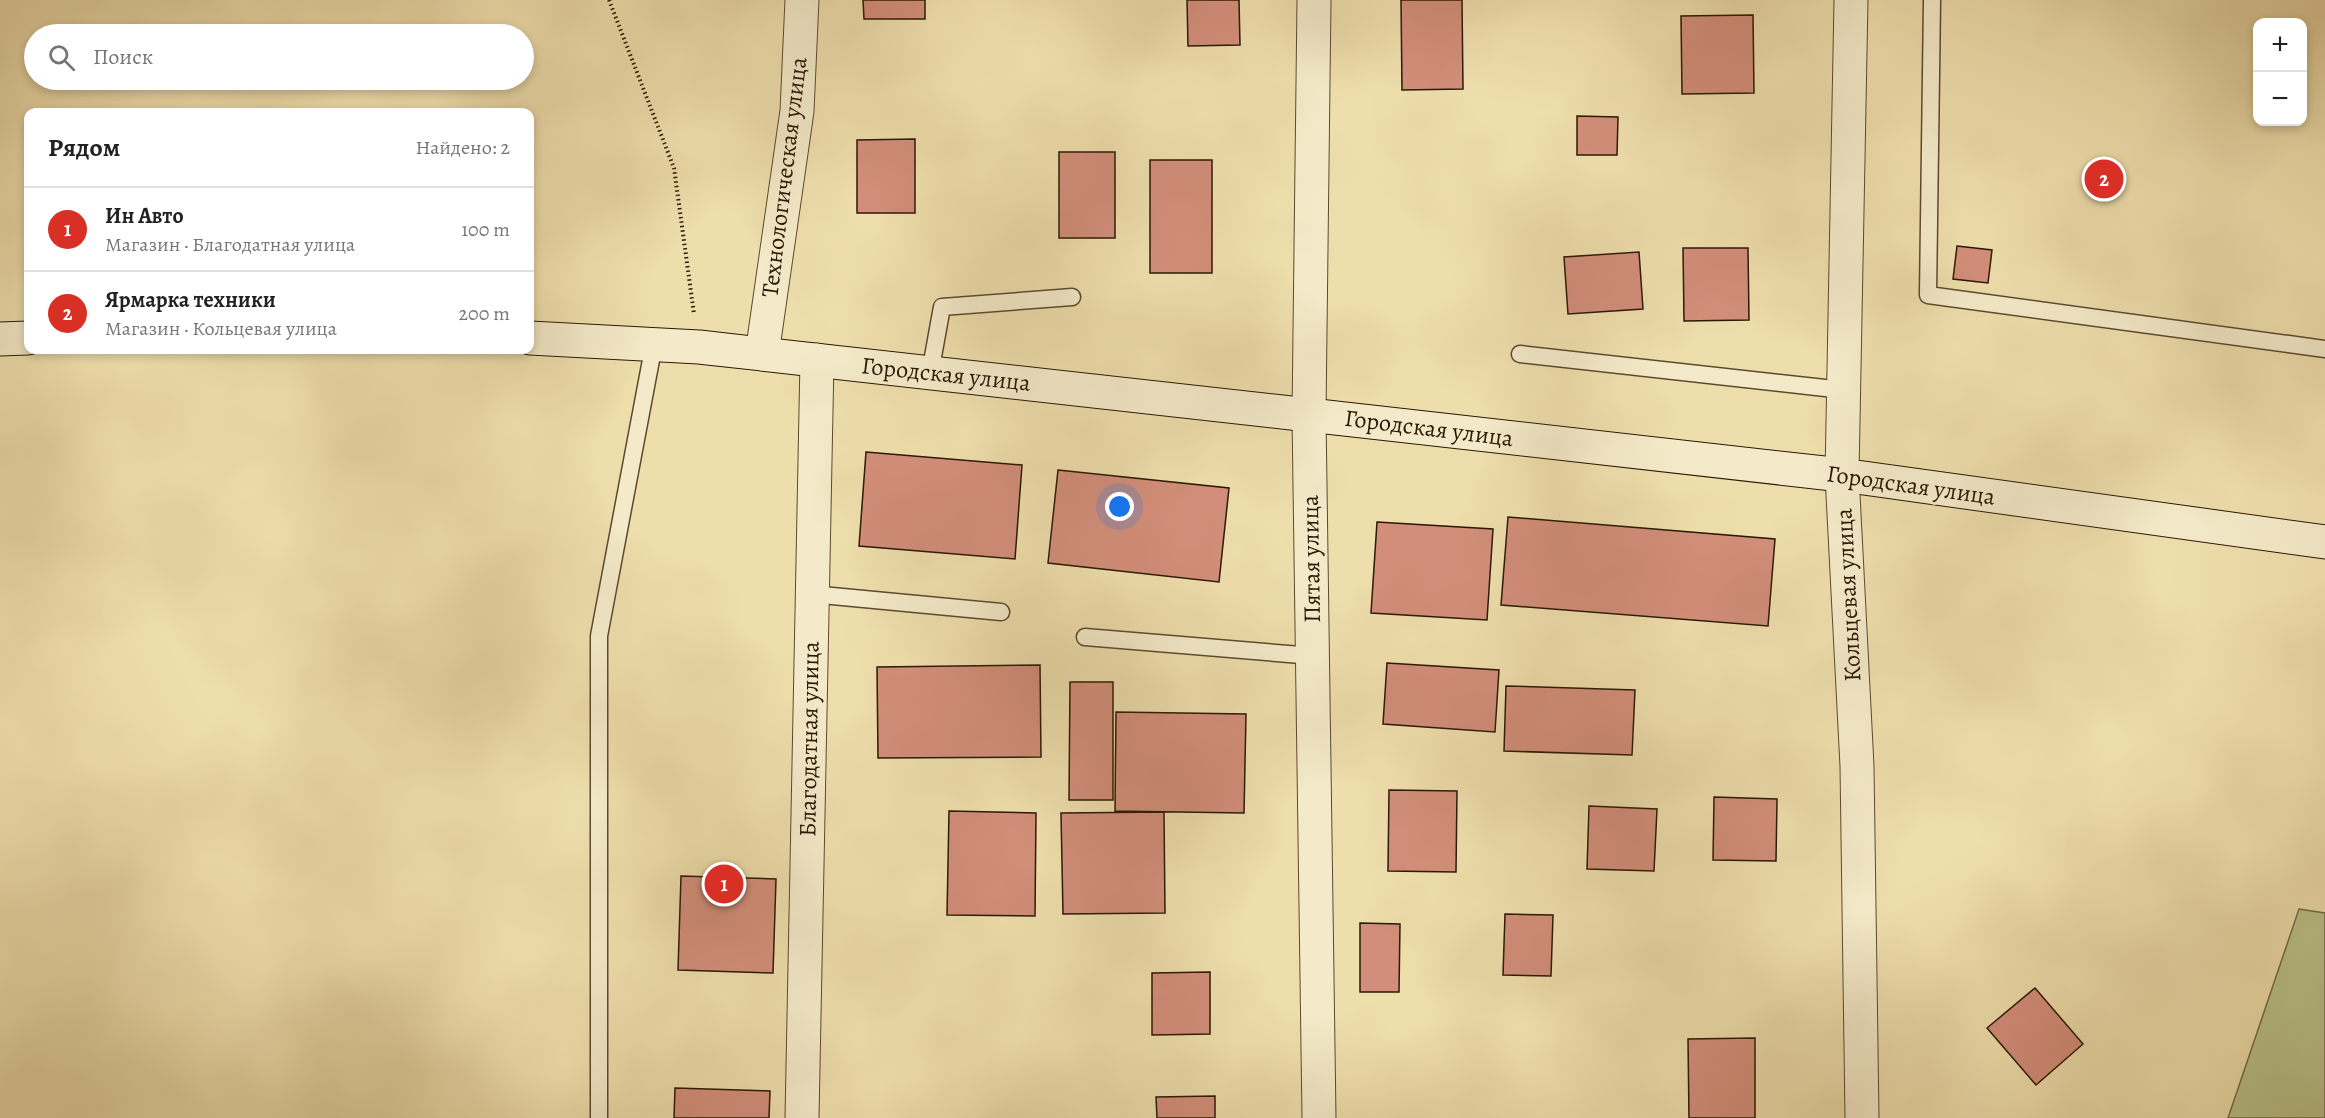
<!DOCTYPE html>
<html lang="ru">
<head>
<meta charset="utf-8">
<style>
  body { margin:0; font-family:Alegreya,serif; background:#f2f2f2; color:#222 }
  .controls { position:absolute; right:18px; top:18px; display:grid; overflow:hidden; border-radius:12px; box-shadow:0 3px 9px #0003 }
  .controls button { width:54px; height:54px; display:grid; place-items:center; padding:0; border:0; border-bottom:2px solid #e0e0e0; background:#fff; color:#222; font:30px sans-serif }
  .you { position:absolute; left:1120px; top:507px; width:21px; height:21px; margin:-15px; border:4px solid #fff; border-radius:50%; background:#1a73e8; box-shadow:0 0 0 9px #1a73e833 }
  .badge { display:grid; place-items:center; width:39px; height:39px; border-radius:50%; background:#d93025; color:#fff; font-size:20px; font-weight:700 }
  .pin { position:absolute; translate:-50% -50%; border:3px solid #fff; box-shadow:0 2px 6px #0006 }
  .list { margin:0; padding:0; list-style:none }
  h2 { display:flex; justify-content:space-between; align-items:center; height:78px; margin:0; padding:0 24px; font-size:26px }
  h2 small { font-size:20px; font-weight:400; color:#767676 }
  .list li { display:grid; grid-template-columns:39px 1fr auto; gap:18px; align-items:center; box-sizing:border-box; height:84px; padding:0 24px; border-top:2px solid #e0e0e0 }
  .list b { display:block; font-size:22px; white-space:nowrap }
  .list p { margin:0; font-size:20px; white-space:nowrap; color:#767676 }
  .list em { font-size:20px; font-style:normal; color:#767676 }
  .icon { flex:none; width:33px; height:33px; fill:none; stroke:currentColor; stroke-width:2; stroke-linecap:round; stroke-linejoin:round }
  .map { position:relative; flex:none; width:2325px; height:1118px; overflow:hidden }
  .search { position:absolute; background:#fff; box-shadow:0 3px 9px #0003; left:24px; top:24px; width:510px; height:66px; display:flex; align-items:center; gap:15px; box-sizing:border-box; padding:0 21px; border-radius:33px; color:#767676; font-size:22px }
  .panel { position:absolute; background:#fff; box-shadow:0 3px 9px #0003; left:24px; top:108px; width:510px; height:246px; border-radius:12px }
  .map>svg:first-child { display:block }
</style>
</head>
<body>
<div class="map">
<svg width="2325" height="1118" viewBox="0 0 2325 1118">
  <rect width="100%" height="100%" fill="#eedeac"/>
  <filter id="stains"><feTurbulence type="fractalNoise" baseFrequency=".00333" numOctaves="4"/><feColorMatrix values="0 0 0 0 .2 0 0 0 0 .09 0 0 0 0 .02 0 0 0 .5 -.17"/></filter>
  <radialGradient id="worn" r=".72"><stop offset=".6" stop-color="#630" stop-opacity="0"/><stop offset="1" stop-color="#630" stop-opacity=".3"/></radialGradient>
  <path fill="#b9c189" stroke="#726c47" stroke-width="1.5" d="M 2299,909 L 2325,913 L 2325,1118 L 2228,1118 Z"/>
  <path fill="#d28e7a" stroke="#2b1805" stroke-width="1.5" d="M 863,0 L 925,0 L 925,19 L 864,19 Z
    M 1187,0 L 1239,0 L 1240,45 L 1188,46 Z
    M 1401,0 L 1462,0 L 1463,89 L 1402,90 Z
    M 1753,15 L 1754,93 L 1682,94 L 1681,16 Z
    M 1577,116 L 1618,117 L 1617,155 L 1577,155 Z
    M 915,139 L 915,213 L 857,213 L 857,140 Z
    M 1059,152 L 1115,152 L 1115,238 L 1059,238 Z
    M 1150,160 L 1212,160 L 1212,273 L 1150,273 Z
    M 1957,246 L 1992,250 L 1988,283 L 1953,279 Z
    M 1683,248 L 1748,248 L 1749,320 L 1684,321 Z
    M 1639,252 L 1643,309 L 1568,314 L 1564,257 Z
    M 866,452 L 1022,465 L 1015,559 L 859,546 Z
    M 1058,470 L 1229,488 L 1219,582 L 1048,563 Z
    M 1508,517 L 1775,539 L 1768,626 L 1501,605 Z
    M 1377,522 L 1493,529 L 1487,620 L 1371,613 Z
    M 1387,663 L 1499,670 L 1495,732 L 1383,724 Z
    M 1040,665 L 1041,757 L 878,758 L 877,667 Z
    M 1070,682 L 1113,682 L 1113,800 L 1069,800 Z
    M 1506,686 L 1635,690 L 1632,755 L 1504,751 Z
    M 1116,712 L 1246,714 L 1244,813 L 1115,811 Z
    M 1389,790 L 1457,791 L 1456,872 L 1388,871 Z
    M 1714,797 L 1777,799 L 1776,861 L 1713,860 Z
    M 1589,806 L 1657,809 L 1654,871 L 1587,869 Z
    M 949,811 L 1036,813 L 1035,916 L 947,915 Z
    M 1164,812 L 1165,913 L 1063,914 L 1061,813 Z
    M 681,876 L 776,879 L 773,973 L 678,970 Z
    M 1505,914 L 1553,915 L 1551,976 L 1503,975 Z
    M 1360,923 L 1400,924 L 1399,992 L 1360,992 Z
    M 1210,972 L 1210,1034 L 1152,1035 L 1152,973 Z
    M 2035,988 L 2083,1044 L 2036,1085 L 1987,1028 Z
    M 1755,1038 L 1755,1118 L 1689,1118 L 1688,1039 Z
    M 675,1088 L 770,1091 L 769,1118 L 674,1118 Z
    M 1215,1096 L 1215,1118 L 1157,1118 L 1156,1097 Z"/>
  <g fill="none" stroke-linecap="round" stroke-linejoin="round">
    <defs>
      <path id="lane" d="M 1932,0 L 1928,295 L 2325,349
        M 1520,354 L 1843,390
        M 930,373 L 942,307 L 1072,297
        M 811,594 L 1001,612
        M 1085,637 L 1313,656
        M 599,1118 L 599,636 L 654,344"/>
      <path id="street" d="M 1314,0 L 1309,415 L 1319,1118
        M 1851,0 L 1842,475 L 1857,766 L 1862,1118
        M 762,354 L 797,111 L 802,0
        M 802,1118 L 817,360"/>
      <path id="secondary" d="M 530,338 L 699,347 L 1309,415 L 1842,475 L 2325,542
        M 0,339 L 28,338"/>
    </defs>
    <use href="#lane" stroke="#5c4a2f" stroke-width="19"/>
    <use href="#street" stroke="#5c4a2f" stroke-width="35"/>
    <use href="#secondary" stroke="#2b1805" stroke-width="35"/>
    <path stroke="#2b1805" stroke-width="4" stroke-dasharray="1.5 3" stroke-linecap="butt" d="M 609,0 L 674,168 L 694,314"/>
    <use href="#lane" stroke="#f4eac9" stroke-width="16"/>
    <use href="#street" stroke="#f4eac9" stroke-width="33"/>
    <use href="#secondary" stroke="#f4eac9" stroke-width="33"/>
  </g>
  <g text-anchor="middle" stroke-width="5" stroke-linejoin="round" paint-order="stroke">
    <g font-size="24" fill="#2b1805" stroke="#f4eac9">
      <text transform="translate(784 177) rotate(-83)" y="8">Технологическая улица</text>
      <text transform="translate(946 374) rotate(6)" y="8">Городская улица</text>
      <text transform="translate(1429 428) rotate(7)" y="8">Городская улица</text>
      <text transform="translate(1911 485) rotate(8)" y="8">Городская улица</text>
      <text transform="translate(1311 559) rotate(-91)" y="8">Пятая улица</text>
      <text transform="translate(1848 595) rotate(-93)" y="8">Кольцевая улица</text>
      <text transform="translate(809 739) rotate(-89)" y="8">Благодатная улица</text>
    </g>
  </g>
  <rect width="100%" height="100%" filter="url(#stains)"/>
  <rect width="100%" height="100%" fill="url(#worn)"/>
</svg>
<div class="controls">
<button>+</button>
<button>−</button>
</div>
<div class="you"></div>
<div class="pin badge" style="left:724px;top:884px">1</div>
<div class="pin badge" style="left:2104px;top:179px">2</div>
<div class="search"><svg class="icon" aria-label="search" viewBox="0 0 24 24"><circle cx="10" cy="10" r="6"/><path d="M15 15l6 6"/></svg>Поиск</div>
<section class="panel">
<h2>Рядом<small>Найдено: 2</small></h2>
<ul class="list">
<li><span class="badge">1</span><div><b>Ин Авто</b><p>Магазин · Благодатная улица</p></div><em>100 m</em></li>
<li><span class="badge">2</span><div><b>Ярмарка техники</b><p>Магазин · Кольцевая улица</p></div><em>200 m</em></li>
</ul>
</section>
</div>
</body>
</html>
